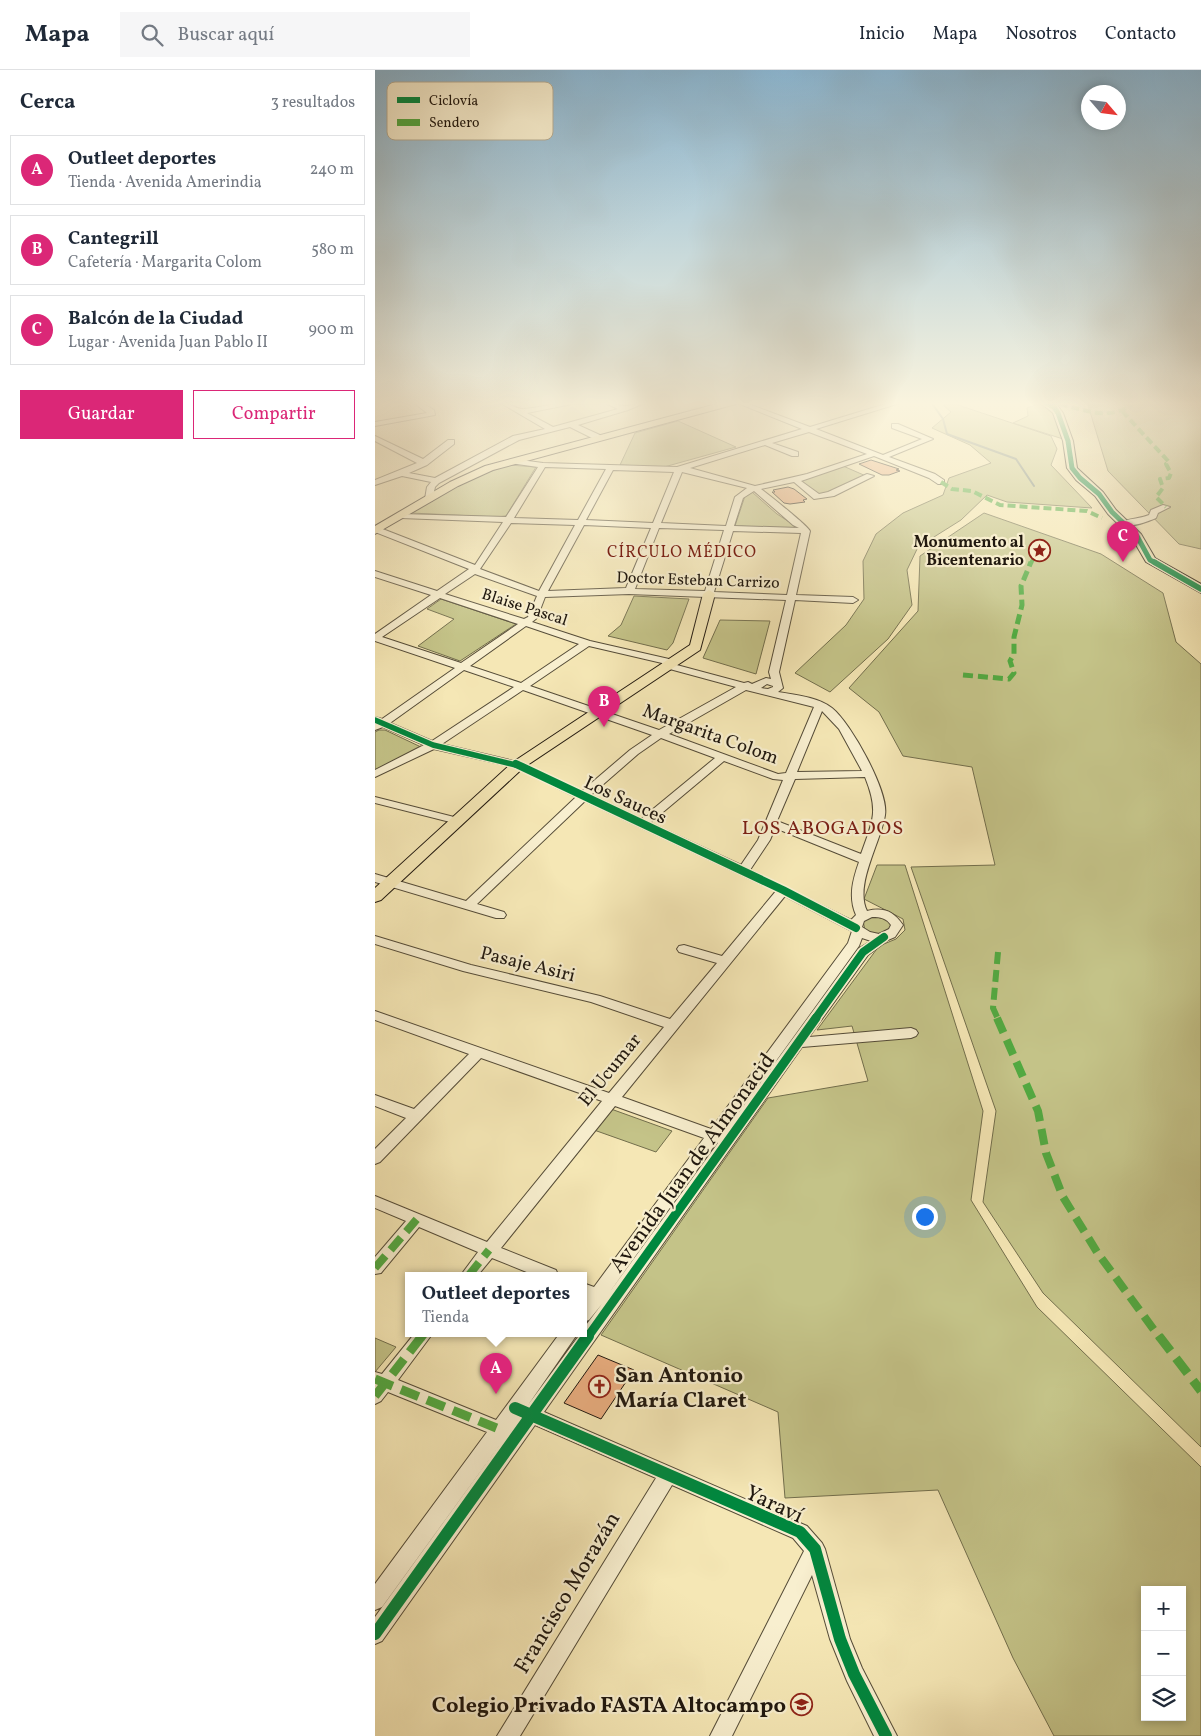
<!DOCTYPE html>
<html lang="es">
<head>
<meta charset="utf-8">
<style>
  body { margin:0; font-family:Vollkorn,serif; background:#f6f6f7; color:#1f2937 }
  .controls { position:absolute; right:15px; bottom:15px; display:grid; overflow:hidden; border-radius:0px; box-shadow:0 2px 8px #0003 }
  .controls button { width:45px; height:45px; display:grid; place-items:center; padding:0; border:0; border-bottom:1px solid #e0e1e3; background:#fff; color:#1f2937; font:25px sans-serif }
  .compass { position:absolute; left:706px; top:15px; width:45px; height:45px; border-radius:50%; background:#fff; box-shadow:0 2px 8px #0003; rotate:118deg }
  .you { position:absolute; left:549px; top:1146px; width:18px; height:18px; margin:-12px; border:4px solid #fff; border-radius:50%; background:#1a73e8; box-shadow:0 0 0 8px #1a73e833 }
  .badge { display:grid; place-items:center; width:32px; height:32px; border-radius:50%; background:#db2777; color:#fff; font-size:16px; font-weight:700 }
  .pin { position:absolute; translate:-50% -41px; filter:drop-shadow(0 1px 2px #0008) }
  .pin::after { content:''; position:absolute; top:26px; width:18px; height:15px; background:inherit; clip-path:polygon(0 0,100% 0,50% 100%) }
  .popup { position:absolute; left:30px; top:1202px; width:182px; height:65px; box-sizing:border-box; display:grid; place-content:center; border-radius:0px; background:#fff; filter:drop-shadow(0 1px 4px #0005); font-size:16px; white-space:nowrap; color:#747a83 }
  .popup b { font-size:19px; color:#1f2937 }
  .popup::after { content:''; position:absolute; left:50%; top:100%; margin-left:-10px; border:10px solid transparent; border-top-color:#fff }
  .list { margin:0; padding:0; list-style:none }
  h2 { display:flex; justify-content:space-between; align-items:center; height:65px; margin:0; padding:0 20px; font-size:21px }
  h2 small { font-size:16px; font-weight:400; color:#747a83 }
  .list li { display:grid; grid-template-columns:32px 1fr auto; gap:15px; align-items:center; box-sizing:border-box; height:70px; margin:0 10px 10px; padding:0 10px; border:1px solid #e0e1e3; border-radius:0px }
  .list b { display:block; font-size:19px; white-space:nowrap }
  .list p { margin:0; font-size:16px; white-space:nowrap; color:#747a83 }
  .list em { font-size:16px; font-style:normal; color:#747a83 }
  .actions { display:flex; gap:10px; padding:15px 20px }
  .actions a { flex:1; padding:11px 0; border:1px solid #db2777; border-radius:0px; text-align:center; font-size:18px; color:#db2777 }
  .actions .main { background:#db2777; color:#fff }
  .icon { flex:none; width:28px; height:28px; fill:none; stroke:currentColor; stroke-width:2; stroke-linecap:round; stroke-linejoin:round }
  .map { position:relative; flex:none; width:826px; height:1666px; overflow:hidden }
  header { display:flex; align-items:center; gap:30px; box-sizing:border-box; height:70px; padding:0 25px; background:#fff; border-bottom:1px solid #e0e1e3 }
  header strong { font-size:24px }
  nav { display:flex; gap:28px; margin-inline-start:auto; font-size:18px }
  .search { width:350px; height:45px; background:#f6f6f7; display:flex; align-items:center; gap:12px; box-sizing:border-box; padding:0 18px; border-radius:0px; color:#747a83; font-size:19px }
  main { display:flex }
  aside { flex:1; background:#fff }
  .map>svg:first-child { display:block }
</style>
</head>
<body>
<header>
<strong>Mapa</strong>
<div class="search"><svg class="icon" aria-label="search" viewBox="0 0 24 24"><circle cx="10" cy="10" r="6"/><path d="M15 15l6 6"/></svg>Buscar aquí</div>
<nav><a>Inicio</a><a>Mapa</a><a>Nosotros</a><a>Contacto</a></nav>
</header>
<main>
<aside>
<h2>Cerca<small>3 resultados</small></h2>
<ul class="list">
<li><span class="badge">A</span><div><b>Outleet deportes</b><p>Tienda · Avenida Amerindia</p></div><em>240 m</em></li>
<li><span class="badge">B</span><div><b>Cantegrill</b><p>Cafetería · Margarita Colom</p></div><em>580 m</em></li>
<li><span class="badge">C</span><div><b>Balcón de la Ciudad</b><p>Lugar · Avenida Juan Pablo II</p></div><em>900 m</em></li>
</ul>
<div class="actions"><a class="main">Guardar</a><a>Compartir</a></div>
</aside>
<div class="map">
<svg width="826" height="1666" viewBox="0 0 826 1666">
  <rect width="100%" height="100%" fill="#f5e7b5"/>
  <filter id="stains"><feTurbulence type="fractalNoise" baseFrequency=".004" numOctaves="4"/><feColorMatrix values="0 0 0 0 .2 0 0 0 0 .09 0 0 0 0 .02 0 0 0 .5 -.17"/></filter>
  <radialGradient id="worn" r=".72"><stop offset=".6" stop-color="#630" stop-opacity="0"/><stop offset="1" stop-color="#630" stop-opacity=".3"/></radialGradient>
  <path fill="#c4c388" stroke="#726e4c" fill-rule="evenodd" d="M 574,332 L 676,366 L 682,379 L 676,395 L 717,438 L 632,432 L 612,425 L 586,450 L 543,477 L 532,500 L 537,535 L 513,569 L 455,622 L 420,603 L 471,555 L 489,529 L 488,491 L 501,464 L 528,443 L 568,425 L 574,408 L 616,393 L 595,375 L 557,358 L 576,342 L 568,335 Z
    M 699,332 L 826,332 L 826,479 L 804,474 L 733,401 L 713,335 Z
    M 666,333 L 677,341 L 688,369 L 638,353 L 653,346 L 652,338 Z
    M 303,351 L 361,377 L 289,397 L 245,395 L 260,363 Z
    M 134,395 L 161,397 L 131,446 L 122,447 L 36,443 C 68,423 98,406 134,395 Z
    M 468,396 L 491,406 L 455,422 L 443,425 L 427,413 L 428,410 Z
    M 377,422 L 402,444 L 425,459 L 360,456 L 370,426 Z
    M 609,443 L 726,484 L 788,523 L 801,572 L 826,594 L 826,1377 L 668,1223 L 608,1132 L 621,1041 L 536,797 L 620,795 L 597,697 L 528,686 L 504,642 L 474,618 L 543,541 L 545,486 Z
    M 259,526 L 314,529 L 298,573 L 292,580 L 233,566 L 246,555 Z
    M 66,529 L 141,554 L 85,591 L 43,576 L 79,549 L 52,539 Z
    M 345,550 L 395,551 L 381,604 L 328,588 Z
    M 4,660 L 10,660 L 46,677 L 0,701 L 0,662 Z
    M 502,795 L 530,795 L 608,1041 L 596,1130 L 662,1237 L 826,1397 L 826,1666 L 679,1666 L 638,1588 L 563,1420 L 410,1428 L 403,1342 L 226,1265 L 393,1028 L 493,1011 L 477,956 L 442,960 L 504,876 L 521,869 L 530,860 L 528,849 L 489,829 ZM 770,1520 L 807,1520 L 807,1647 L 770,1647 Z
    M 499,846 L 515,851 L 517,857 C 506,864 501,866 490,860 L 488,851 Z
    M 236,1039 L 297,1061 L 281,1082 L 219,1060 Z
    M 0,1268 L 21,1277 L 0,1302 Z"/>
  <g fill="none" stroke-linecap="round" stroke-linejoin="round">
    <path stroke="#6d7b75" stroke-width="2" d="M 556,332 L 568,349 L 572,364 L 641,389 L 659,416"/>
  </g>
  <path fill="#e9ad7f" stroke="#20180f" d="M 496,390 L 524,399 L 521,400 L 525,401 L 514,405 L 507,405 L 484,394 Z
    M 413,417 L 419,419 L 432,429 L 428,430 L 430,432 L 415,434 L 409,433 L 397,422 L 400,422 L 398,420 Z
    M 223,1285 L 259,1300 L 226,1349 L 189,1333 Z"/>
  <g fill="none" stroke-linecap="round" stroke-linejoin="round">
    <defs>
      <path id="minor" d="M 38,332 L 45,332 L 59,340 L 60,345 L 0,356 L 0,352 L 52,343 Z
        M 124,332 C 133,331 140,340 149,339 C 177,336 198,328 227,332 L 224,334 L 197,334 L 152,343 L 178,357 L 243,339 L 228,332 C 236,332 241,335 248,336 C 256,337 264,331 272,332 L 253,340 L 203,355 L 227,366 L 227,370 L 221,370 L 195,357 L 144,370 L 64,413 L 60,417 L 57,431 L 50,429 L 52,417 L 56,412 L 27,406 L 0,415 L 0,410 L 42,393 L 0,371 L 0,366 L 48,389 L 73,370 L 79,370 L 79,374 L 52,395 L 34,403 L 60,408 L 138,366 L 170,359 Z
        M 360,332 L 368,332 L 435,357 L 517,332 L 526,332 L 525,333 L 441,359 L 508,385 L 547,369 L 517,358 L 517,354 L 523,354 L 558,369 L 514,387 L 560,404 L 569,410 L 569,414 L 563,414 L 554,408 L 499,386 L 426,411 L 444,424 L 453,422 L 492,404 L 499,406 L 459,426 L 439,429 L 419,412 L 386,419 C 394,425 433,456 435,461 L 421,525 L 478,527 L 483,530 L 478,533 L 420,530 L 404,602 L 408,618 L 403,622 C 421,625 443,627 457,638 C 476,653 514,722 510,745 C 506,772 479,815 492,841 C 509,837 518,841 528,855 L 520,867 L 513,870 L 493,885 L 434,967 L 536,958 L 541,960 L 543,963 L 541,966 L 536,968 L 427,977 L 169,1342 L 432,1456 L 447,1473 L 450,1479 L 475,1569 L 487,1598 L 522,1666 L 499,1666 L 472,1611 L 455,1569 L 437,1505 L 357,1666 L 335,1666 L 429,1481 L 418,1468 L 297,1415 L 145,1666 L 122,1666 L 281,1408 L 160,1355 L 7,1571 L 0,1574 L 0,1547 L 144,1348 L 7,1537 L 0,1540 L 0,1514 L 112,1362 L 13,1322 L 6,1331 L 0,1334 L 0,1302 L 7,1304 L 40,1263 L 58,1263 L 23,1310 L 121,1350 L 185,1263 L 203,1263 L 153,1335 L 206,1263 L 208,1263 L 208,1259 L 227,1234 L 214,1250 L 208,1252 L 208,1231 L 211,1228 L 208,1226 L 208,1213 L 219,1217 L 329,1068 L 240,1036 L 126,1178 L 181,1200 L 183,1205 L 159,1205 L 117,1188 L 103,1205 L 86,1205 L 103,1182 L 44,1157 L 6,1203 L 0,1204 L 0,1187 L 31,1151 L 0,1138 L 0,1126 L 112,1172 L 227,1031 L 106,988 L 5,1092 L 0,1094 L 0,1079 L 31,1048 L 0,1036 L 0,1025 L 39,1039 L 94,984 L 0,950 L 0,941 L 234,1023 L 289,957 L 216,932 L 88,901 L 0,874 L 0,866 L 96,895 L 225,926 L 295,949 L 342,893 L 304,882 L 302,879 L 304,876 L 309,875 L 347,886 L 401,821 L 210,731 L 102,834 L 129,842 L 131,845 L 129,848 L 121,848 L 0,812 L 0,804 L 91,831 L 201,727 L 139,697 L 59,679 L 0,707 L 0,700 L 49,675 L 8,657 L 0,660 L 0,647 L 7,649 L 80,598 L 0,571 L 0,564 L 56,525 L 0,507 L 0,501 L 62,521 L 94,499 L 0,462 L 0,458 L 5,458 L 100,495 L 128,452 L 26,448 L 22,446 L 26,444 L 131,447 L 163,397 L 135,393 L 134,391 L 138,389 L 168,393 L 302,397 L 427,359 ZM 434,362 L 492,384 L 432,404 L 380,416 L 315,398 L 390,375 L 417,386 L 423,386 L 423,382 L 397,373 ZM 170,397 L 231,399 L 203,450 L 139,448 ZM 238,400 L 299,402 L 278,453 L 211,450 ZM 307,402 L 372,418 L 360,427 L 351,456 L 286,453 ZM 379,421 L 418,455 L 424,458 L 359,456 L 368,428 ZM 136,453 L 200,455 L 164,521 L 105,499 ZM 209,455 L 276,458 L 251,518 L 173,521 ZM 284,458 L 349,460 L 330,521 L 260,519 ZM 358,461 L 426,463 L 412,525 L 339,522 ZM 100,504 L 162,526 L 153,547 L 149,549 L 70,524 ZM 254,524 L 411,530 L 394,602 L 396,609 L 391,608 L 377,614 L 373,612 L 369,613 L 298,594 L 294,589 L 215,571 L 157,552 L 162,548 L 170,527 ZM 65,528 L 143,554 L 86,593 L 7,567 ZM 151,556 L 204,574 L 146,613 L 95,596 ZM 214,576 L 287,593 L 291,598 L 361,617 L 284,660 L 155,616 ZM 89,600 L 139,617 L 57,671 L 15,653 ZM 392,614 L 398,616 L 398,617 L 393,619 L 386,618 ZM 148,620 L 277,665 L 255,680 L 207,721 L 147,693 L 67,674 ZM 371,620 L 439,637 L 411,703 L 403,704 L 294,664 ZM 447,641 L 464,659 L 487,701 L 422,702 ZM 286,668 L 340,688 L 266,749 L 216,725 L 263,684 ZM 349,691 L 398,709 L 408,710 L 383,770 L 366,795 L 275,753 ZM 490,707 C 504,742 498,750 486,784 L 402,751 L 420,709 ZM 400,758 L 484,792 C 478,809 473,827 481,845 L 476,850 L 375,800 L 395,770 ZM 410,826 L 477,861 L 473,873 L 336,1059 L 247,1027 ZM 497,847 C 506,847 511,848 516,855 L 514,859 L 504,864 L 495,862 L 487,857 L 489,851 ZM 487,868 L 496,871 L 483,879 L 349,1063 L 484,876 ZM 342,1072 L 343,1073 L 234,1223 Z
        M 788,435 L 795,437 L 783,443 L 781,448 C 772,452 753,459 745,453 C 753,448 765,449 774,445 L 776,440 Z
        M 0,727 L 87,749 L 89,751 L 83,754 L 0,733 Z"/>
      <path id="major" d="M 349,332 L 363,332 L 361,334 L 118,400 L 83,416 L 0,464 L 0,456 L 75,412 L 110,396 Z
        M 665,332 L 675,332 L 682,335 L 688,343 L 698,371 L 702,398 L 728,422 L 741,440 L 766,464 L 780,488 L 826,514 L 826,523 L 771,492 L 757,468 L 733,444 L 720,426 L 701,410 L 692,398 L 688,371 L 678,343 Z
        M 334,520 L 340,524 L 325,580 L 148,698 L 6,830 L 0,832 L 0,818 L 138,692 L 315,575 L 328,524 Z"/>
    </defs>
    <use href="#minor" stroke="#554c38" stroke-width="2"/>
    <use href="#major" stroke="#20180f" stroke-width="2"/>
    <use href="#minor" fill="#f8efcf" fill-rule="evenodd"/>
    <use href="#major" fill="#f5e7b5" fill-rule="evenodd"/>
    <path stroke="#52a941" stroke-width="4" stroke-dasharray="8 4" stroke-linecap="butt" d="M 673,332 C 705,336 732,355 760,332
      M 747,341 L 794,392 L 791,394 L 796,403 L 794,408 L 785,409 L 788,418 L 781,427 L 791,437
      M 566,412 L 577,419 L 597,421 L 625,435 L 712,441 L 727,448
      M 656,493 L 665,478"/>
    <path stroke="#52a941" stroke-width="5" stroke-dasharray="10 5" stroke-linecap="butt" d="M 588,605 L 634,609 L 639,603 L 635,591 L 639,584 L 639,567 L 647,535 L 646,516 L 656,492"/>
    <path stroke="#52a941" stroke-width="6" stroke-dasharray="12 6" stroke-linecap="butt" d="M 623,882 L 618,938 L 623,949"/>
    <path stroke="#52a941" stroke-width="8" stroke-dasharray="16 8" stroke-linecap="butt" d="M 622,948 L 663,1041 L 671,1083 L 688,1127 L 722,1182 L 785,1268
      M 0,1198 L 42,1149
      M 94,1205 L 114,1180
      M 46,1268 L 50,1263"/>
    <path stroke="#52a941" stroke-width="9" stroke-dasharray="19 9" stroke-linecap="butt" d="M 784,1266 L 826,1321
      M 0,1309 L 124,1359
      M 0,1326 L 47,1266"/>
    <defs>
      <path id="cycleway-far4" d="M 669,332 L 679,337 L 683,343 L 693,371 L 697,398 L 705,408 L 724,424 L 737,442 L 762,466 L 775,490 L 781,493"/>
      <path id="cycleway-far3" d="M 779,492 L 826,519
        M 0,650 L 58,675 L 145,696"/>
      <path id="cycleway-far2" d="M 141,694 L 408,820 L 481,858
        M 440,949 L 488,882 L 509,867"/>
      <path id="cycleway-far1" d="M 212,1268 L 441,948"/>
      <path id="cycleway" d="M 140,1338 L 425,1462 L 440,1479 L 465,1569 L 479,1604 L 511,1666
        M 0,1564 L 213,1266"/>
    </defs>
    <use href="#cycleway-far4" stroke="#f8efcf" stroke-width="7"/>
    <use href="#cycleway-far3" stroke="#f8efcf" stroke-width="8"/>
    <use href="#cycleway-far2" stroke="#f8efcf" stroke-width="11"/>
    <use href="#cycleway-far1" stroke="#f8efcf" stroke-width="12"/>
    <use href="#cycleway" stroke="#f8efcf" stroke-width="15"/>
    <use href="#cycleway-far4" stroke="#00873e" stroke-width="5"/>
    <use href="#cycleway-far3" stroke="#00873e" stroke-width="5.5"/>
    <use href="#cycleway-far2" stroke="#00873e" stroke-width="8"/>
    <use href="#cycleway-far1" stroke="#00873e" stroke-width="9"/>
    <use href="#cycleway" stroke="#00873e" stroke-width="12"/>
  </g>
  <linearGradient id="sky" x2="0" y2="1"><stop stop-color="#8bb8d5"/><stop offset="0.59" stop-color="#faf4de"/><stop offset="1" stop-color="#faf4de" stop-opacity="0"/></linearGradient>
  <rect width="826" height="565" fill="url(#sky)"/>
  <defs>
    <symbol id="sight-ring" viewBox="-11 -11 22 22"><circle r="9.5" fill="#f8efcf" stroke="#8f2418" stroke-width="1.5"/><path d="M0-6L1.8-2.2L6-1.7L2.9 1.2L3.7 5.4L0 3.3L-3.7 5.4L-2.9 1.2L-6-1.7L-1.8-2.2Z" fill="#8f2418"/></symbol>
    <symbol id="church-ring" viewBox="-11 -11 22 22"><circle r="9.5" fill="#f8efcf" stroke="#8f2418" stroke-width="1.5"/><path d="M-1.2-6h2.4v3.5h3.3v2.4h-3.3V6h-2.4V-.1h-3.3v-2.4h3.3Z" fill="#8f2418"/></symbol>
    <symbol id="school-ring" viewBox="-11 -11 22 22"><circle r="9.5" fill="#f8efcf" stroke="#8f2418" stroke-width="1.5"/><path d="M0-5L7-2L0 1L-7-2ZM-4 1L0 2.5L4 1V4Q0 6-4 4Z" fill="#8f2418"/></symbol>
  </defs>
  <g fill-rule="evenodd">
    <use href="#sight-ring" x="652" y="468" width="25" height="25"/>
    <use href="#church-ring" x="212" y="1304" width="25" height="25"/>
    <use href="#school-ring" x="414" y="1622" width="25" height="25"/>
  </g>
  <g text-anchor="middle" stroke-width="4.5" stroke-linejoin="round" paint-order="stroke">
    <g font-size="16" font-weight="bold" fill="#20180f" stroke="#f8efcf" text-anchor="end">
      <text x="649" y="477">Monumento al<tspan x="649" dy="18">Bicentenario</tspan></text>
    </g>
    <g font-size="16" letter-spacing="1" fill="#7a1f14" stroke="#f8efcf">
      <text x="307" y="487">CÍRCULO MÉDICO</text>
    </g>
    <g font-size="16" fill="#20180f" stroke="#f8efcf">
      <text transform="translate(323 509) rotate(2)" y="6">Doctor Esteban Carrizo</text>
      <text transform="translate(150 536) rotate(18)" y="6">Blaise Pascal</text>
    </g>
    <g font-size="19" fill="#20180f" stroke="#f8efcf">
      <text transform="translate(336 663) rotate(20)" y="7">Margarita Colom</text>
      <text transform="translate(251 729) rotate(25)" y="7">Los Sauces</text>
      <text transform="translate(153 893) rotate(14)" y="7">Pasaje Asiri</text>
      <text transform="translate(234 999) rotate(-51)" y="7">El Ucumar</text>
    </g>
    <g font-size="20" letter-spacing="1" fill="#7a1f14" stroke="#f8efcf">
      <text x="448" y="764">LOS ABOGADOS</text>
    </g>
    <g font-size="22" fill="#20180f" stroke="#f8efcf">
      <text transform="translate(316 1092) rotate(-54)" y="8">Avenida Juan de Almonacid</text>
      <text transform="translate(400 1433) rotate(25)" y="8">Yaraví</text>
      <text transform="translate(191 1522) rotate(-59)" y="8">Francisco Morazán</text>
    </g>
    <g font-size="22" font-weight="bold" fill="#20180f" stroke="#f8efcf" text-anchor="start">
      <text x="240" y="1312">San Antonio<tspan x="240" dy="25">María Claret</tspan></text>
      <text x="411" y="1642" text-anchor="end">Colegio Privado FASTA Altocampo</text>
    </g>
  </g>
  <rect x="12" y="12" width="166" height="58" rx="8" fill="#f8efcf" stroke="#b7ae95" stroke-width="1"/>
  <rect x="22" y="27" width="23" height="6" fill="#00873e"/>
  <rect x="22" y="49" width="23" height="7" fill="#52a941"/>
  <g font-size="14" fill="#20180f">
    <text x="54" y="35">Ciclovía</text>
    <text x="54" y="57">Sendero</text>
  </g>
  <rect width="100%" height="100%" filter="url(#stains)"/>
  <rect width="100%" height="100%" fill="url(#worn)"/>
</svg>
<div class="controls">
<button>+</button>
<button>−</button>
<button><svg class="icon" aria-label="layers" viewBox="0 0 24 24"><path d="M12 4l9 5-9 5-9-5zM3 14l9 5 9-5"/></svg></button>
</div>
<svg class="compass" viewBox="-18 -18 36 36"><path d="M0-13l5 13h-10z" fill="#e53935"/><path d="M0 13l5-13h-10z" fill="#747a83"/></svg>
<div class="you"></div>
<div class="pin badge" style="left:121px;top:1324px">A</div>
<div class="popup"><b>Outleet deportes</b>Tienda</div>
<div class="pin badge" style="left:229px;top:657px">B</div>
<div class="pin badge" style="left:748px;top:492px">C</div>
</div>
</main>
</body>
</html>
